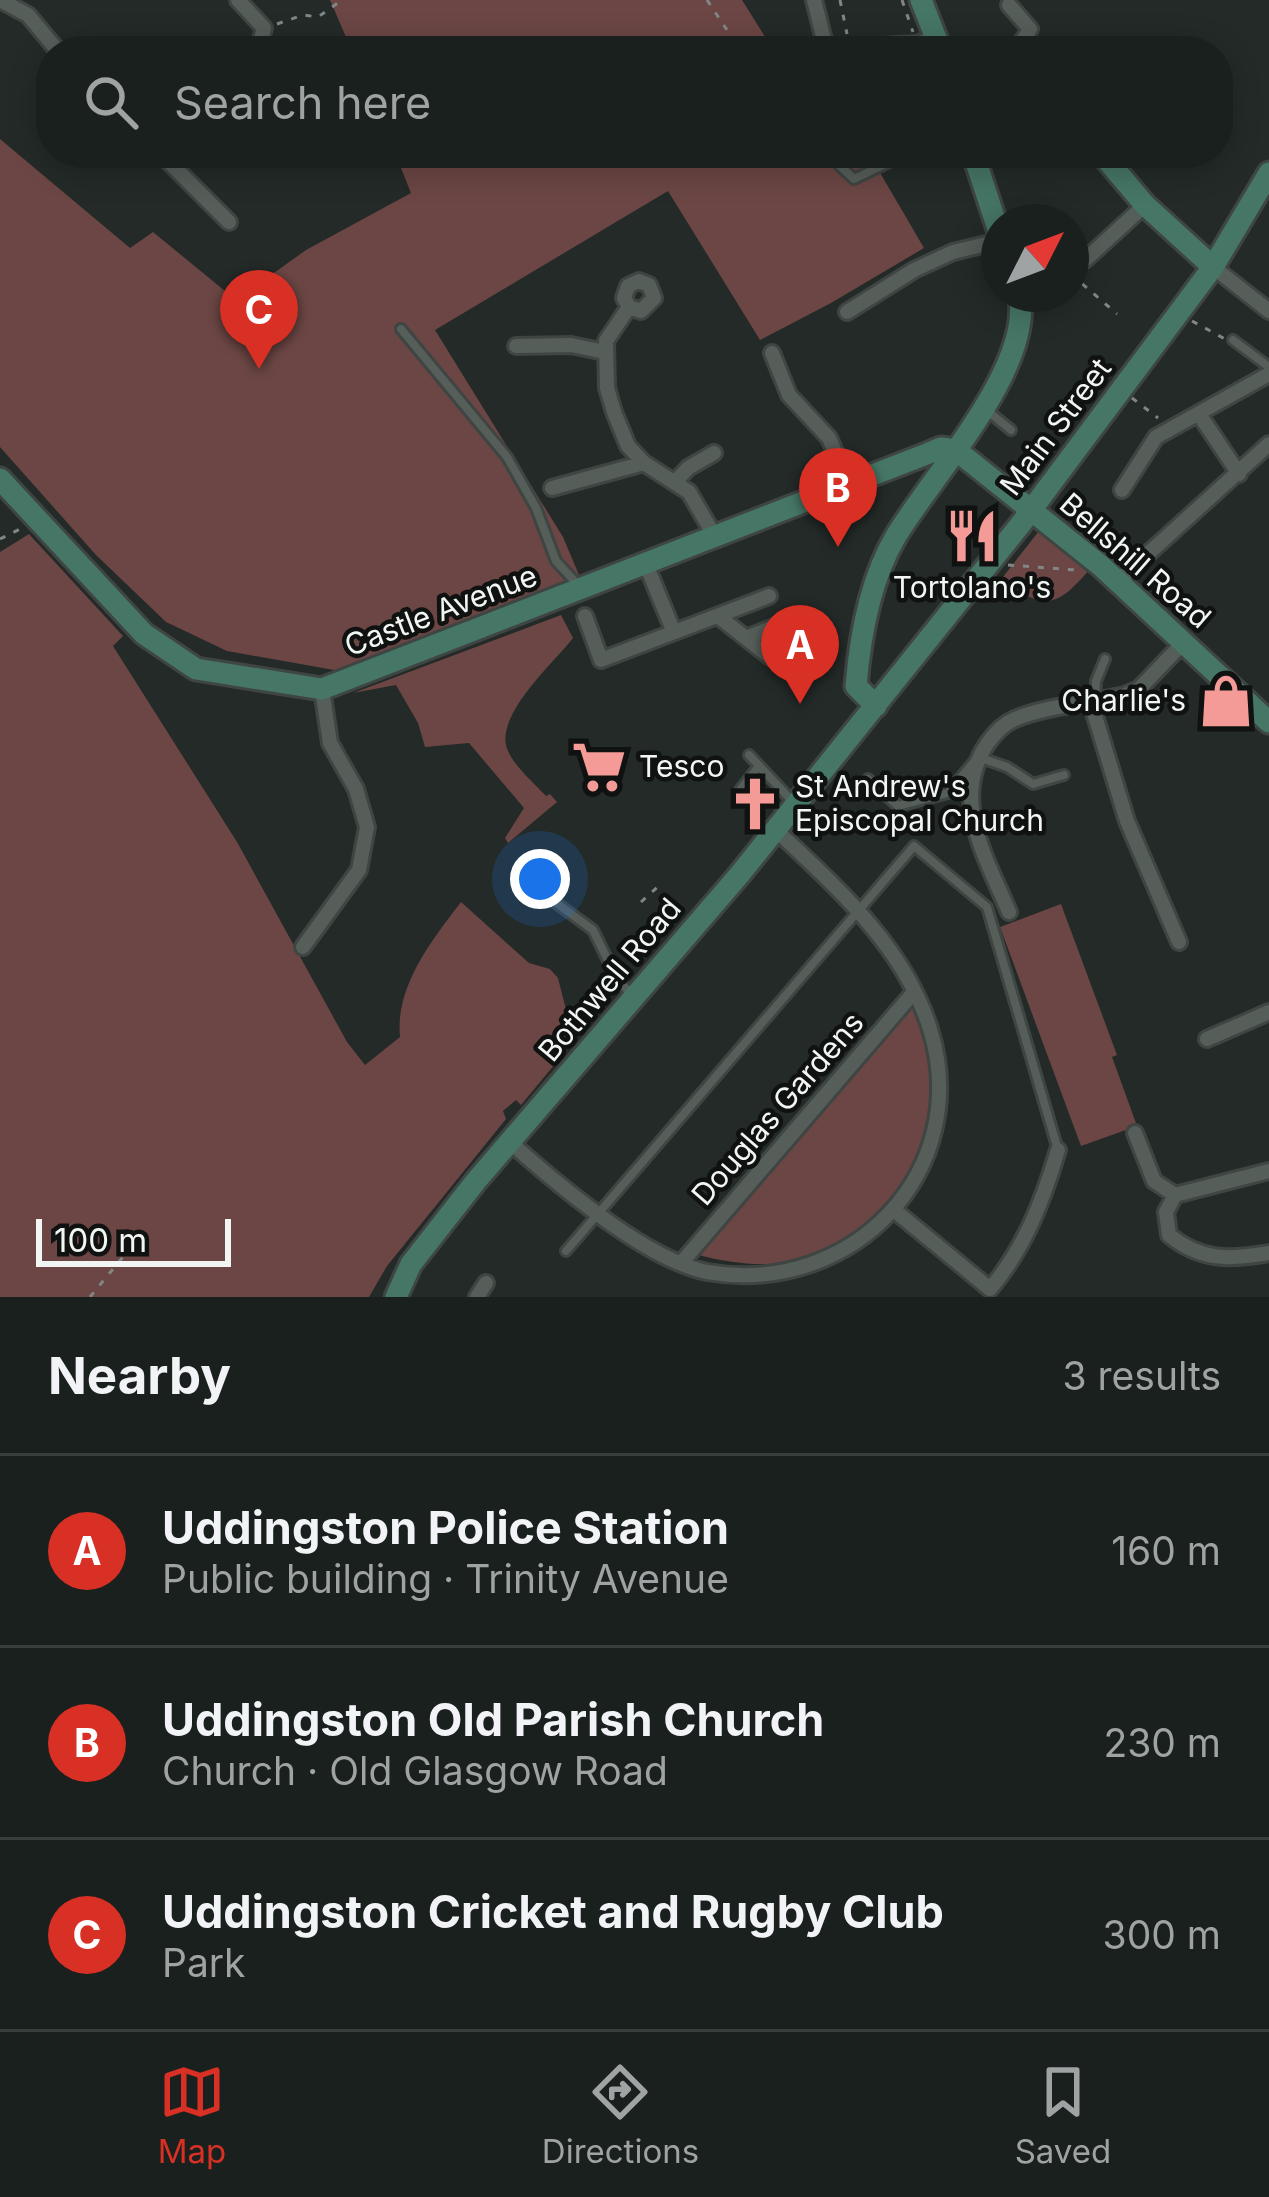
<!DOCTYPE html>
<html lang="en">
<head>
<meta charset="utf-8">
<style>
  body { margin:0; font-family:Inter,sans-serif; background:#272d2a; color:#f1f3f6 }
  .compass { position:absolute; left:981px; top:204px; width:108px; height:108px; border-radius:50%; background:#1a201d; box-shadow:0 6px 30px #0003; rotate:48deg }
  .scale { position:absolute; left:36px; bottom:30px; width:195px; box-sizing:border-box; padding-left:12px; border:6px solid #f1f6f3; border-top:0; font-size:33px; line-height:42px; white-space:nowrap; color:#f1f6f3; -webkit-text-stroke:9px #0f1210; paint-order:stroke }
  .you { position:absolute; left:540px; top:879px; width:42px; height:42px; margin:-30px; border:9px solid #fff; border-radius:50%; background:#1a73e8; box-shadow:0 0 0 18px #1a73e833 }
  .badge { display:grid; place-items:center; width:78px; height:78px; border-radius:50%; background:#d93025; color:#fff; font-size:39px; font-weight:700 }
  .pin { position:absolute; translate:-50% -99px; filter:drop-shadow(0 3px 6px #0008) }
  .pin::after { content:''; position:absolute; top:63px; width:42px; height:36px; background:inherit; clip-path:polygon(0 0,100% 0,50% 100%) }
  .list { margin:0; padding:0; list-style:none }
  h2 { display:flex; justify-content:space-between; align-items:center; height:156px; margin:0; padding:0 48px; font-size:51px }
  h2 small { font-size:39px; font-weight:400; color:#9fa3a4 }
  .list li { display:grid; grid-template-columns:78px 1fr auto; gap:36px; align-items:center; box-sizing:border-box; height:192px; padding:0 48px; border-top:3px solid #383e3b }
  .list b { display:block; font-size:45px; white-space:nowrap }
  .list p { margin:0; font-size:39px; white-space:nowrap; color:#9fa3a4 }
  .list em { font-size:39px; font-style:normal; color:#9fa3a4 }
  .icon { flex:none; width:66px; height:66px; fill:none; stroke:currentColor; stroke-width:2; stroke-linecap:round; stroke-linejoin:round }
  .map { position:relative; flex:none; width:1269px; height:1297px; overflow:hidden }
  .search { position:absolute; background:#1a201d; box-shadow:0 6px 30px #0003; left:36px; right:36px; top:36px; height:132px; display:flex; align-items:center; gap:30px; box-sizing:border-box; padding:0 42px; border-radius:48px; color:#9fa3a4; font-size:45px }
  .sheet { height:732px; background:#1a201d }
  nav { display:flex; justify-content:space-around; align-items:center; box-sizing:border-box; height:168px; border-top:3px solid #383e3b; background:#1a201d; font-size:33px; color:#9fa3a4 }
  nav a { display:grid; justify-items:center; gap:6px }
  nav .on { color:#d93025 }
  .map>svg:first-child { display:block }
</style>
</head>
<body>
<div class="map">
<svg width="1269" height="1297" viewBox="0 0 1269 1297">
  <rect width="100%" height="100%" fill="#232a27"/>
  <path fill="#6b4644" d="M 330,0 L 742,0 L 774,51 L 352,51 Z
    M 0,139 L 130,248 L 153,232 L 236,300 L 306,250 L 411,193 L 395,153 L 837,153 L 859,165 L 872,159 L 924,248 L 831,303 L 760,340 L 668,191 L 435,330 L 563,537 L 579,575 L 372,663 L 334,670 L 227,651 L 166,622 L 96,555 L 0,447 Z
    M 1039,531 L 1089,570 C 1053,612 1046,606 999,582 Z
    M 29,534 L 123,636 L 113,646 L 237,842 L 347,1042 L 365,1065 L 400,1037 C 395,987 431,941 461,902 L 529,963 L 550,969 L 558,978 L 574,1041 L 521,1105 L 516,1100 L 503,1111 L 506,1119 L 387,1266 L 369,1297 L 0,1297 L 0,552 Z
    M 561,615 L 573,638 C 554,663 492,717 508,751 C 515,767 534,783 546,796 L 550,794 L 557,802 L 508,843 L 505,838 L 524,808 L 469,743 L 425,747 L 418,723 L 396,685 L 353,693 Z
    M 1061,904 L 1117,1055 L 1112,1057 L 1137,1126 L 1081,1146 L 1000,927 Z
    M 911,1006 C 966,1097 914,1219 816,1255 C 779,1269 736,1265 699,1255 Z"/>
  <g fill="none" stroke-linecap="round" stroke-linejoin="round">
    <path stroke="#290909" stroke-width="4.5" d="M 350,44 L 357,44 L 360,51"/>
    <defs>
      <path id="lane" d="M 836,162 L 854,179 L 908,153
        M 979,165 L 1009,153
        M 401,329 L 507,457 L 536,508 L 556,561 L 580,587
        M 1233,340 L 1269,367
        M 984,408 L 1011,430
        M 1095,700 L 1096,681 L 1105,659
        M 749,755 L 793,802
        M 868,779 L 898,806 L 948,793 L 978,757 L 1007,767 L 1033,784 L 1064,775
        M 740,790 L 759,766
        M 525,880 L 593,930 L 617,979 L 632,995
        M 566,1251 L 914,846 L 987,907 L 1058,1150"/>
      <path id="street" d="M 0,0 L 28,15 L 58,51
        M 238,0 L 264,28 L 258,51
        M 814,0 L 824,40 L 831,49 L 917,44 L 936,37
        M 1009,5 L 1030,29 L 1016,51
        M 160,153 L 229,222
        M 1085,260 L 1145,205
        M 1213,267 L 1269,311
        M 629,307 L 624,298 L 628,286 L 639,281 L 649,285 L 654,298 L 641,311 L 629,307 L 606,341 L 607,388 L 614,412 L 628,446 L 644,463 L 689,492 L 714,535
        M 847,312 L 914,270 L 953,252 L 999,241
        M 516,346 L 571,345 L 605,352
        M 772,353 L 789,395 L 829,438 L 849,484
        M 1199,414 L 1239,474
        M 675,482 L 688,468 L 714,453
        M 552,488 L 644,463
        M 1122,490 L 1156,437 L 1269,374
        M 645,562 L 673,630
        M 1118,581 L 1269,444
        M 585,616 L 601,660 L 769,596
        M 718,616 L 770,657
        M 746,638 L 787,622
        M 1091,703 L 1127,821 L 1179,942
        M 1009,912 C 986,857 950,800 987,744 C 994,734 1003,724 1015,719 C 1045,706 1092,703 1125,695 L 1139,689 L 1183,643
        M 303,947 L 359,870 L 367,827 L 356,789 L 330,743 L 322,689
        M 1207,1039 L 1269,1012
        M 1135,1133 L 1154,1181 L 1175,1195
        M 511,1143 C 557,1184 647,1260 707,1272 C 852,1297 974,1171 930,1029 C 904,946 837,888 776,830
        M 1269,1171 L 1175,1195 L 1166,1212 L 1169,1235 C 1201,1261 1229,1260 1269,1253
        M 894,1210 L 990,1289 C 1024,1249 1043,1201 1058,1150
        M 682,1262 L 914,992
        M 477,1297 L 486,1283"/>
      <path id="secondary" d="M 921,0 L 941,51
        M 973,153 L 999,232
        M 1101,153 L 1145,205 L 1213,267
        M 0,479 L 144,634 L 196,669 L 322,689 L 924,455 L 941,448 L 956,450 L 1101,566 L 1269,722
        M 876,706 L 856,686 C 860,637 871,578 896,536 C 932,476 1035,366 1019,294
        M 396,1297 L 411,1264 L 476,1181 L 740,874 L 1020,525 L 1213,267 L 1269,173"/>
    </defs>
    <use href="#lane" stroke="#3e4542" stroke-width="14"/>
    <use href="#street" stroke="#3e4542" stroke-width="20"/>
    <use href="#secondary" stroke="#3e4542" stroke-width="27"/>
    <path stroke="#818784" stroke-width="3" stroke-dasharray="6 9" stroke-linecap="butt" d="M 707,0 L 741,51
      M 840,0 L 847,34
      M 902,0 L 913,32
      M 277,24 L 303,15 L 318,17 L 342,0
      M 1071,274 L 1117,314
      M 1192,321 L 1225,339
      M 1132,398 L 1158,418
      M 0,539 L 22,528
      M 1008,565 L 1076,570
      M 641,902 L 661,884
      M 90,1297 L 127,1252"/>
    <use href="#lane" stroke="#565e5a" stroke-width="8"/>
    <use href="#street" stroke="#565e5a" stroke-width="14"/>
    <use href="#secondary" stroke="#467666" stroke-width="21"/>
  </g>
  <defs>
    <symbol id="restaurant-bare" viewBox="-9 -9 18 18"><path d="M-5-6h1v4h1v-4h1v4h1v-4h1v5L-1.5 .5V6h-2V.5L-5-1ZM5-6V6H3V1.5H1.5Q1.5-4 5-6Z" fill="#f59b97" stroke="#0f1210" stroke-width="2.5" paint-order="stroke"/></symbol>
    <symbol id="shop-bare" viewBox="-9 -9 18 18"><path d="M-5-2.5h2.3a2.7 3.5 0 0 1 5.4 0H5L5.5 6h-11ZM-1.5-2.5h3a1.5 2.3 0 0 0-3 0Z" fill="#f59b97" stroke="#0f1210" stroke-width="2.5" paint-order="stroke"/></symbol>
    <symbol id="supermarket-bare" viewBox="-9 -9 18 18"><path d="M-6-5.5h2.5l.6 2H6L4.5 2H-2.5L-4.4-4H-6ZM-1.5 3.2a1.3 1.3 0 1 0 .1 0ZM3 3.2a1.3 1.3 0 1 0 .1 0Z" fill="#f59b97" stroke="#0f1210" stroke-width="2.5" paint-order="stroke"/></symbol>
    <symbol id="church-bare" viewBox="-9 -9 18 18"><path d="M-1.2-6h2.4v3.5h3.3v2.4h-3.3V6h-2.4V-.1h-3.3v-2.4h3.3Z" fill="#f59b97" stroke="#0f1210" stroke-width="2.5" paint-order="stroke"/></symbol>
  </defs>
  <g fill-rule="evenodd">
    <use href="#restaurant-bare" x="934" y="498" width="76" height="76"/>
    <use href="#shop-bare" x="1188" y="663" width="76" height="76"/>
    <use href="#supermarket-bare" x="561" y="729" width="76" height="76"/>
    <use href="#church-bare" x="717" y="766" width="76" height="76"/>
  </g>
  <g text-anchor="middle" stroke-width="9" stroke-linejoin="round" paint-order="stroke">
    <g font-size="30" fill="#f1f6f3" stroke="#0f1210">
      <text transform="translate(1056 427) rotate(-53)" y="10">Main Street</text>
      <text transform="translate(1135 561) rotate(41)" y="10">Bellshill Road</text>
      <text transform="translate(441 611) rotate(-21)" y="10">Castle Avenue</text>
      <text transform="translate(610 980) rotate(-50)" y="10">Bothwell Road</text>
      <text transform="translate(778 1109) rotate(-49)" y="10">Douglas Gardens</text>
    </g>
    <g font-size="30" fill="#f1f6f3" stroke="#0f1210" text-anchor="start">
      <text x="972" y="598" text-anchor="middle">Tortolano's</text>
      <text x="1186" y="711" text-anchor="end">Charlie's</text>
      <text x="639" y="777">Tesco</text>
      <text x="795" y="797">St Andrew's<tspan x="795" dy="34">Episcopal Church</tspan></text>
    </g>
  </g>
</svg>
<svg class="compass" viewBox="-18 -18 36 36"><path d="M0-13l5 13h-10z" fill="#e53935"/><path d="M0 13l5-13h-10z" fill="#9fa3a4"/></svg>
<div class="scale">100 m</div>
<div class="you"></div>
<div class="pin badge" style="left:800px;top:704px">A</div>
<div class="pin badge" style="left:838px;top:547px">B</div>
<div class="pin badge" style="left:259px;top:369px">C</div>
<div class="search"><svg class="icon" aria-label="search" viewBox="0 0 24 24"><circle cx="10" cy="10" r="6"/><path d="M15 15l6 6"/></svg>Search here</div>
</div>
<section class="sheet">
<h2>Nearby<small>3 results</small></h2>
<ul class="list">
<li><span class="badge">A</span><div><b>Uddingston Police Station</b><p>Public building · Trinity Avenue</p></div><em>160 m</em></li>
<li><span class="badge">B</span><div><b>Uddingston Old Parish Church</b><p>Church · Old Glasgow Road</p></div><em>230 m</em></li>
<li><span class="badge">C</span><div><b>Uddingston Cricket and Rugby Club</b><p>Park</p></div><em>300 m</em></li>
</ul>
</section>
<nav>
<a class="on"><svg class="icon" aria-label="map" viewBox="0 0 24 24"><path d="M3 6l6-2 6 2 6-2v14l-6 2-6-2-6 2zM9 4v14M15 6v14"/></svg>Map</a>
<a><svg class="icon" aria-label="directions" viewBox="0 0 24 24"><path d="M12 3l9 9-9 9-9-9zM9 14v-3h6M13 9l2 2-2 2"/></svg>Directions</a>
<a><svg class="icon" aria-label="saved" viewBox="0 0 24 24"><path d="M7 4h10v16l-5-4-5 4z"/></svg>Saved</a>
</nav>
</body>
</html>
